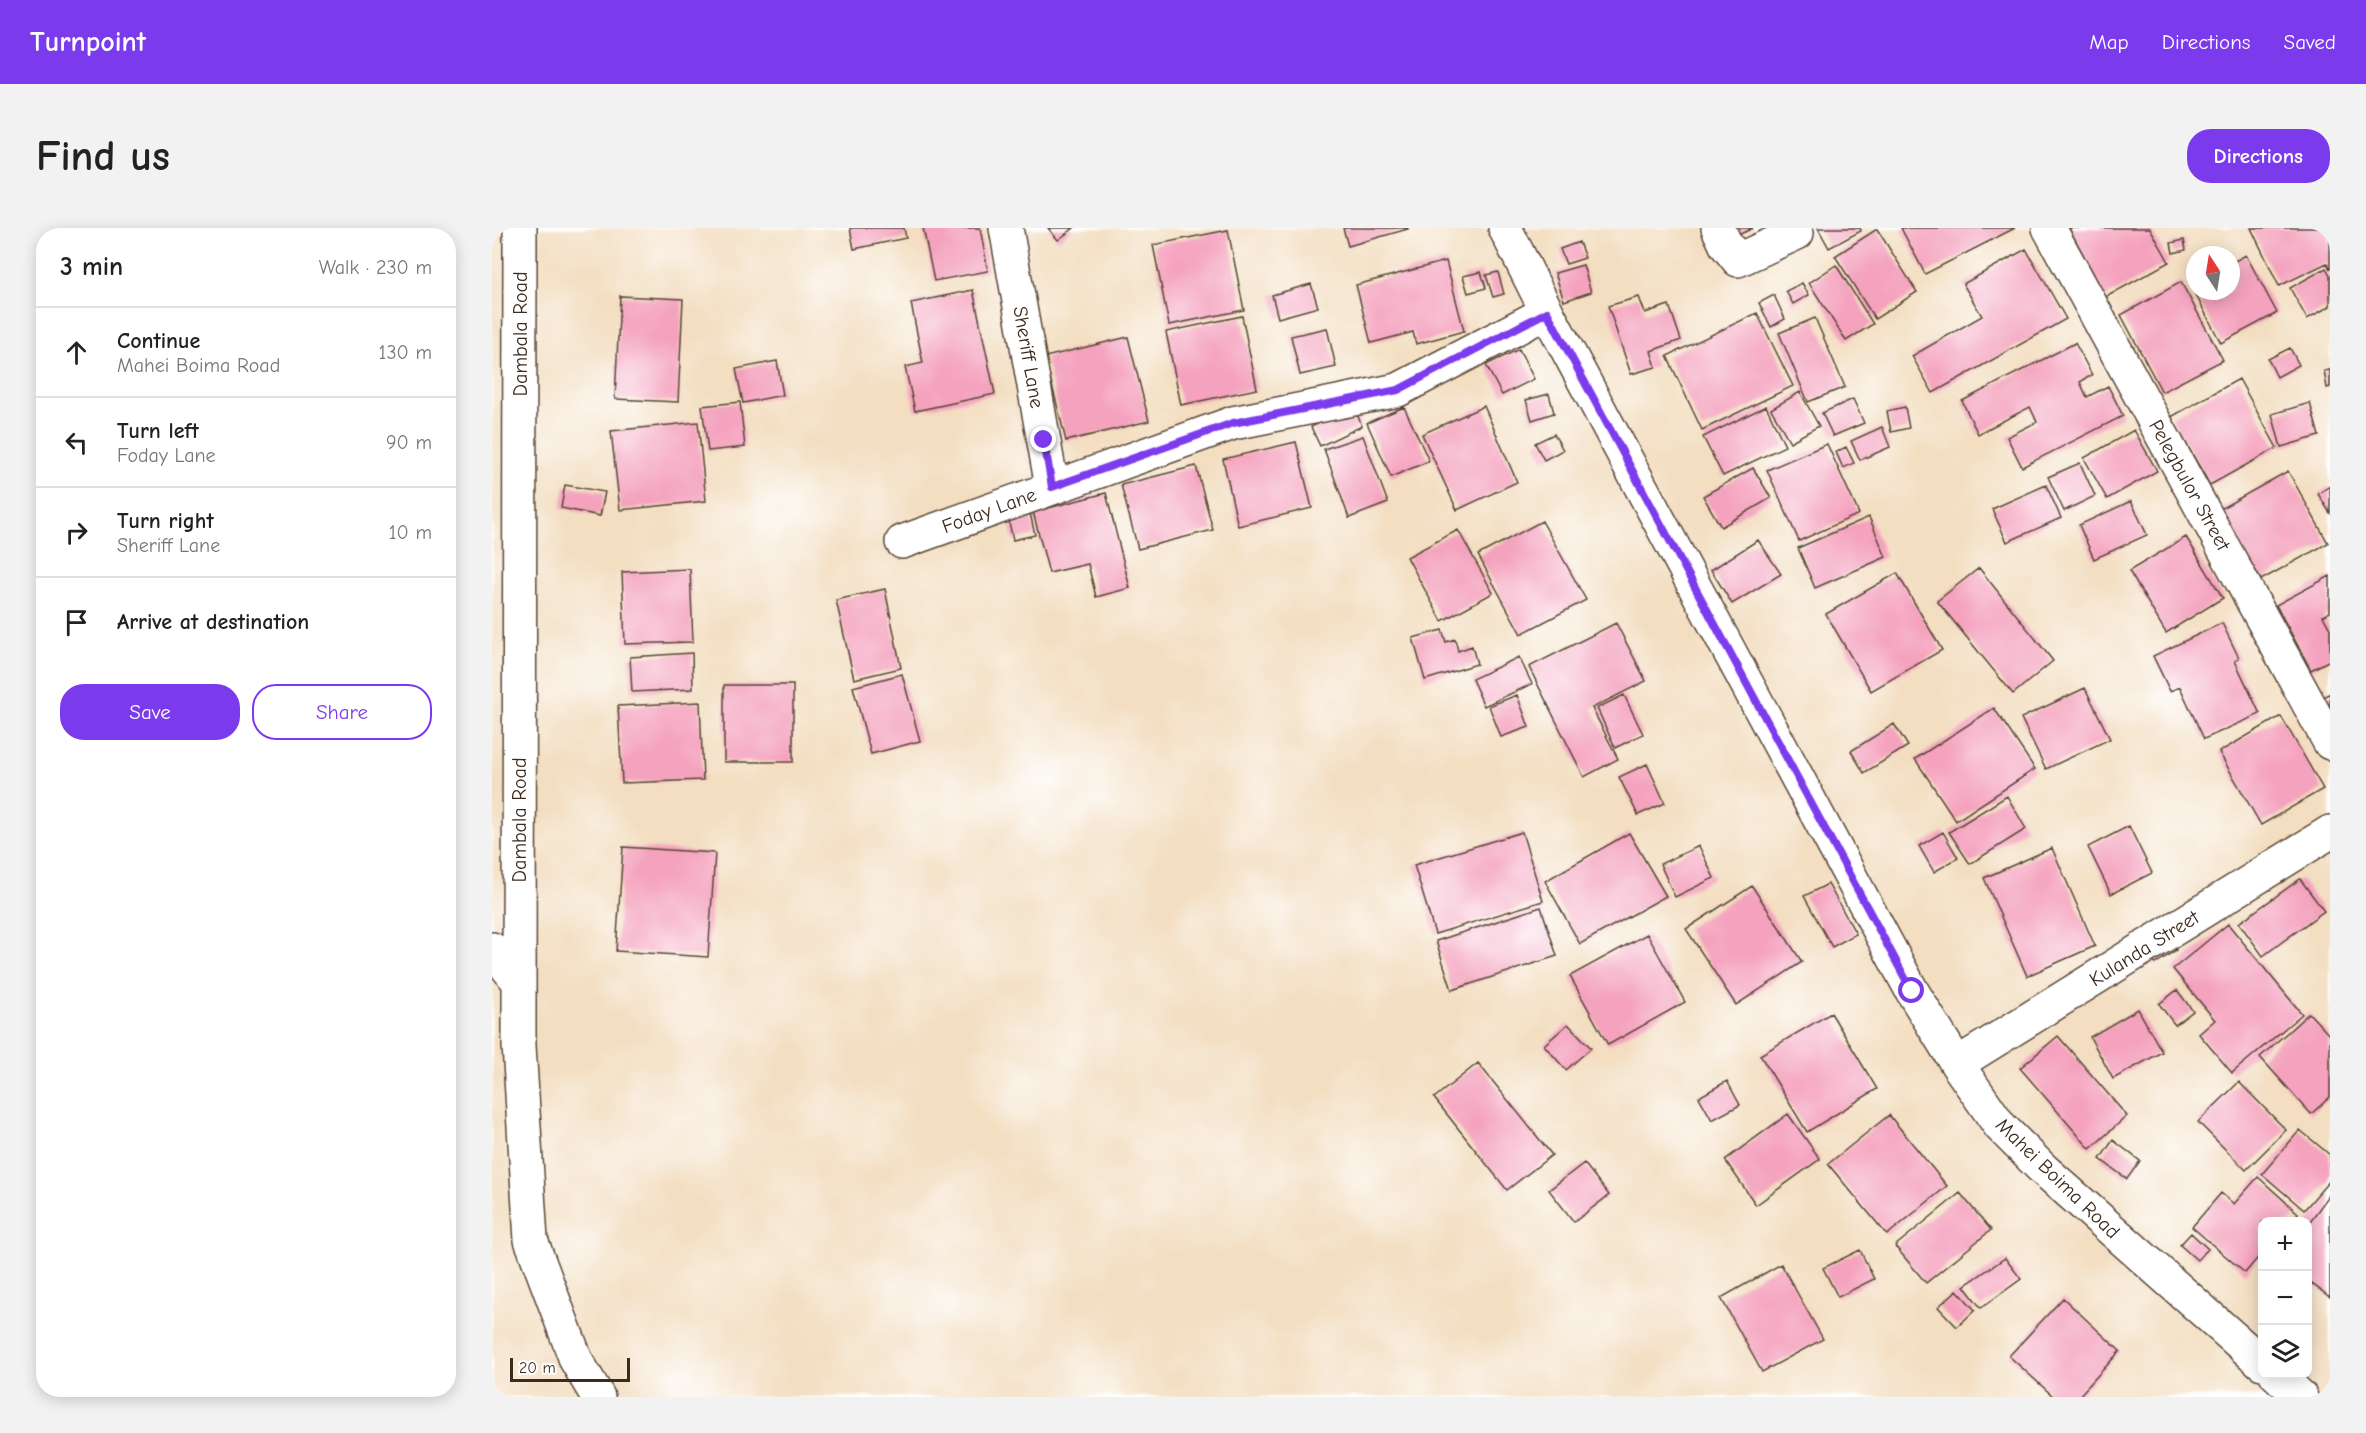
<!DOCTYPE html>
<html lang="en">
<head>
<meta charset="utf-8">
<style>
  body { margin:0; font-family:"Comic Neue",sans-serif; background:#f2f2f2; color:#222 }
  .controls { position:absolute; right:18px; bottom:18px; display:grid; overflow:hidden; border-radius:12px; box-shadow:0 3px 15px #0003 }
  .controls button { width:54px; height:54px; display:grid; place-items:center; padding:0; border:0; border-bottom:2px solid #e0e0e0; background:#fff; color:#222; font:30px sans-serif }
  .compass { position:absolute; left:1694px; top:18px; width:54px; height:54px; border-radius:50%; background:#fff; box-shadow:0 3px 15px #0003; rotate:348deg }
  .scale { position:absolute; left:18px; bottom:15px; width:120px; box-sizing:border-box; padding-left:6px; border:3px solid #3b2a1e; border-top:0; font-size:16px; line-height:21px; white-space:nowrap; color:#3b2a1e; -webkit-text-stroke:4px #fff; paint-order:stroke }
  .stop { position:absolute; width:18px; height:18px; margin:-14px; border:4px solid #7c3aed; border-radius:50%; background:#fff }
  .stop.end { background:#7c3aed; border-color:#fff; box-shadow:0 2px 6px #0008 }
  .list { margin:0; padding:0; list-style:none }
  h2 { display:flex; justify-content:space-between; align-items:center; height:78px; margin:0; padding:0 24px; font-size:26px }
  h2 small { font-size:20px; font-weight:400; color:#767676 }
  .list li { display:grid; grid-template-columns:39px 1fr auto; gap:18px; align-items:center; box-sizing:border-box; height:90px; padding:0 24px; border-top:2px solid #e0e0e0 }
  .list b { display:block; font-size:22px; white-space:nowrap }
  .list p { margin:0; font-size:20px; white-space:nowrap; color:#767676 }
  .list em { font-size:20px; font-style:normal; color:#767676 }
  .actions { display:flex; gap:12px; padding:18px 24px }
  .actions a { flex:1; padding:14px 0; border:2px solid #7c3aed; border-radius:24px; text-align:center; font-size:21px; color:#7c3aed }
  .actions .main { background:#7c3aed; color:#fff }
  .icon { flex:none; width:33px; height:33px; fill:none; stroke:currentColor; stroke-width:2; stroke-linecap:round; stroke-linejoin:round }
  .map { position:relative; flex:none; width:1838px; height:1169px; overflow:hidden; border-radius:24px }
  header { display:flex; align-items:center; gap:36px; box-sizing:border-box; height:84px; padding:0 30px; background:#7c3aed; color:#fff }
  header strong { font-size:28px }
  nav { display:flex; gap:33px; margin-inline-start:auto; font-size:21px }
  .intro { display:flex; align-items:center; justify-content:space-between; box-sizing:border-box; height:144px; padding:0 36px }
  h1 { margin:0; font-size:42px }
  .button { padding:15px 27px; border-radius:24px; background:#7c3aed; color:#fff; font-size:21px; font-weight:700 }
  main { display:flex; gap:36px; padding:0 36px }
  aside { flex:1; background:#fff; border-radius:24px; box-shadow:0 3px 15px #0003 }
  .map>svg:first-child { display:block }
</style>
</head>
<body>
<header>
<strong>Turnpoint</strong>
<nav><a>Map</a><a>Directions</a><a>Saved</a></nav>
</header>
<div class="intro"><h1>Find us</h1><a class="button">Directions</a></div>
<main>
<aside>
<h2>3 min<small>Walk · 230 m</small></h2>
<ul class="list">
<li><svg class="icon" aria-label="ahead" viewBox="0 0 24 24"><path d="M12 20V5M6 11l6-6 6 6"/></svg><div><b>Continue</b><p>Mahei Boima Road</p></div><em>130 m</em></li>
<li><svg class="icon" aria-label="left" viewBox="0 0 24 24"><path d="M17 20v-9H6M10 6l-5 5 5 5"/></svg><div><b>Turn left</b><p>Foday Lane</p></div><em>90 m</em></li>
<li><svg class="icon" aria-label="right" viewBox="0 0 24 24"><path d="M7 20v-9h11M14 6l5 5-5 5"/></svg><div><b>Turn right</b><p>Sheriff Lane</p></div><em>10 m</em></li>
<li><svg class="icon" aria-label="arrive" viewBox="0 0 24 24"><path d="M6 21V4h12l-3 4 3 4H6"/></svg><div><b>Arrive at destination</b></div></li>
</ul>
<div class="actions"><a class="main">Save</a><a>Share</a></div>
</aside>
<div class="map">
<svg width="1838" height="1169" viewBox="0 0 1838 1169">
  <rect width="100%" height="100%" fill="#fff"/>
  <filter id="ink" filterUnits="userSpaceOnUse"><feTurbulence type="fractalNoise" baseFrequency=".0167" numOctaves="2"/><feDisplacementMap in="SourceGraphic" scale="12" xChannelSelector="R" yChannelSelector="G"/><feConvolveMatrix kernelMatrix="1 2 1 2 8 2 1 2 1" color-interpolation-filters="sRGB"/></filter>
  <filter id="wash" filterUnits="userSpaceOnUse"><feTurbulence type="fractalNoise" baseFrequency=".008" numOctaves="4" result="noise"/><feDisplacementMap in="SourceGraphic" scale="24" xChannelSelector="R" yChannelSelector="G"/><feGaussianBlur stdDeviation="1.35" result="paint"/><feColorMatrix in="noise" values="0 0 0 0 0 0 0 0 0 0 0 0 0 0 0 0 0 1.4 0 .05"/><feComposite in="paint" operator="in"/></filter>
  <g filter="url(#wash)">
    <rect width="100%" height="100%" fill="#f3dec1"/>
    <g id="blocks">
      <path fill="#f4a2bd" d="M 358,0 L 412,0 L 414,10 L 362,21 Z
        M 431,0 L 488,0 L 496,43 L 442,53 Z
        M 556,0 L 582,0 L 566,12 Z
        M 851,0 L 916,0 L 916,1 L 856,18 Z
        M 1238,0 L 1261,0 L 1242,9 Z
        M 1326,0 L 1368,0 L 1369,3 L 1337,20 Z
        M 1409,0 L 1523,0 L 1433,46 Z
        M 1577,0 L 1658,0 L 1677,34 L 1614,69 Z
        M 1759,0 L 1838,0 L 1838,41 L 1835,35 L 1787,58 Z
        M 1385,1 L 1425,64 L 1383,91 L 1343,28 Z
        M 736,2 L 752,82 L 677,97 L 661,17 Z
        M 1692,12 L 1694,22 L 1681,25 L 1679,15 Z
        M 1087,14 L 1093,30 L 1074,36 L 1068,21 Z
        M 1534,21 L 1574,91 L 1441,165 L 1420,128 L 1490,88 L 1471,56 Z
        M 1754,27 L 1785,85 L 1729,115 L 1698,56 L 1703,54 L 1703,63 L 1739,63 L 1739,35 Z
        M 954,33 L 972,103 L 924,116 L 921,104 L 879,115 L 864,57 Z
        M 1091,37 L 1099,64 L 1072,73 L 1063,45 Z
        M 1344,37 L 1381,96 L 1354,113 L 1317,55 Z
        M 1834,40 L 1838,47 L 1838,78 L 1815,91 L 1798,60 Z
        M 989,44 L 994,60 L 976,65 L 971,48 Z
        M 1006,44 L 1012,66 L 1001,69 L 994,47 Z
        M 1689,54 L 1731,132 L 1670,164 L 1629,87 Z
        M 1310,55 L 1317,67 L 1301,76 L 1294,63 Z
        M 819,56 L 826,79 L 786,90 L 780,67 Z
        M 481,62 L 503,166 L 423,183 L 413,139 L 431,135 L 419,75 Z
        M 1282,67 L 1293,91 L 1279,99 L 1267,75 Z
        M 128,68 L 191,71 L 186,174 L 123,171 Z
        M 1147,69 L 1153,85 L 1177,77 L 1189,112 L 1159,123 L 1164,139 L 1139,146 L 1116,78 Z
        M 1265,85 L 1301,158 L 1210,202 L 1175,128 Z
        M 750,88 L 765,161 L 689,177 L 674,104 Z
        M 1323,90 L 1353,159 L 1316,174 L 1287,105 Z
        M 835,100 L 844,139 L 808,147 L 799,108 Z
        M 636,109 L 657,193 L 574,213 L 553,129 Z
        M 1583,115 L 1600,147 L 1588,154 L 1595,169 L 1616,158 L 1631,188 L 1530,239 L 1515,209 L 1545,194 L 1538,179 L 1486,206 L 1470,173 Z
        M 1798,120 L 1807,137 L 1785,149 L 1776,131 Z
        M 1027,121 L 1042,151 L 1010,167 L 994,137 Z
        M 285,133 L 291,167 L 251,175 L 244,141 Z
        M 1838,142 L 1838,159 L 1835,160 L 1832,143 Z
        M 1747,151 L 1785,220 L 1718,257 L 1679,189 Z
        M 1308,164 L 1327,198 L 1298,214 L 1279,181 Z
        M 1057,166 L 1062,185 L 1040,192 L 1034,172 Z
        M 1361,171 L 1372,195 L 1341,208 L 1330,185 Z
        M 248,174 L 253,219 L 216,223 L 210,178 Z
        M 1818,175 L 1827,208 L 1789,219 L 1780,186 Z
        M 992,178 L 1025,254 L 965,282 L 930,206 Z
        M 1274,178 L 1293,218 L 1231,248 L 1211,209 Z
        M 862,179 L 870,198 L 828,218 L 819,199 Z
        M 912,179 L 937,233 L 899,249 L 875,195 Z
        M 1413,179 L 1417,200 L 1399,204 L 1395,183 Z
        M 206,194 L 214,273 L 128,282 L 119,203 Z
        M 1390,199 L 1398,219 L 1368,232 L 1359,213 Z
        M 1642,202 L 1665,243 L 1615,271 L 1592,230 Z
        M 1062,206 L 1071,222 L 1052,232 L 1043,215 Z
        M 871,208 L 896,275 L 857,290 L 832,221 Z
        M 804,214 L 820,280 L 746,298 L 731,231 Z
        M 1335,216 L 1367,286 L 1307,313 L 1275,242 Z
        M 1354,219 L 1362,235 L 1351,240 L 1344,224 Z
        M 1588,235 L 1603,268 L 1572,283 L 1556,249 Z
        M 704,238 L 721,302 L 646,321 L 629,257 Z
        M 1261,240 L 1279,270 L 1229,299 L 1211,268 Z
        M 1796,243 L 1836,315 L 1769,352 L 1728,281 Z
        M 73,257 L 113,264 L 108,288 L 69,280 Z
        M 1554,257 L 1569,290 L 1515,314 L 1500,281 Z
        M 1838,258 L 1838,285 L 1826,266 Z
        M 614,265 L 638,360 L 604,369 L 596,336 L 557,345 L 541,284 Z
        M 1639,273 L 1655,307 L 1602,331 L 1587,297 Z
        M 536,276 L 543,307 L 521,312 L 514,281 Z
        M 1377,289 L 1394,329 L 1323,360 L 1306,320 Z
        M 1050,293 L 1094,372 L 1029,406 L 986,327 Z
        M 966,302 L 1001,365 L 950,393 L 915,329 Z
        M 1694,309 L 1731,370 L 1674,405 L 1637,343 Z
        M 1266,312 L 1289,346 L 1240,376 L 1219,342 Z
        M 1487,340 L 1561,433 L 1521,466 L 1445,373 Z
        M 198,341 L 201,414 L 133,416 L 130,344 Z
        M 1405,345 L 1450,422 L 1379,463 L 1334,386 Z
        M 1838,348 L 1838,384 L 1831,388 L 1838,401 L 1838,432 L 1819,442 L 1784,377 Z
        M 393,361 L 409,440 L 362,451 L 344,372 Z
        M 1124,395 L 1154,453 L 1100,480 L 1126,531 L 1092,549 L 1037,439 Z
        M 1730,395 L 1747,430 L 1743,433 L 1768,486 L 1712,511 L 1688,459 L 1678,463 L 1661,428 Z
        M 950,402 L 954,414 L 963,411 L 966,423 L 980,418 L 985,436 L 933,452 L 921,410 Z
        M 200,425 L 201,461 L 140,464 L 138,429 Z
        M 1027,429 L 1040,456 L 992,478 L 980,451 Z
        M 410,446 L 428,513 L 379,526 L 361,459 Z
        M 232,457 L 301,457 L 301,534 L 232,534 Z
        M 1593,460 L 1618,511 L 1554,541 L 1529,490 Z
        M 1838,465 L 1838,486 L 1828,471 Z
        M 1025,467 L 1037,499 L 1009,509 L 997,478 Z
        M 1132,467 L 1151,506 L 1123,520 L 1105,480 Z
        M 208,474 L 211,552 L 130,555 L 126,478 Z
        M 1502,480 L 1543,541 L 1464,593 L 1423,531 Z
        M 1789,488 L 1831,561 L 1769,597 L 1727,524 Z
        M 1402,496 L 1416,518 L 1372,545 L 1359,523 Z
        M 1155,536 L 1173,575 L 1146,587 L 1127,549 Z
        M 1515,568 L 1534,601 L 1478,636 L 1457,604 Z
        M 1637,598 L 1660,645 L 1619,666 L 1596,619 Z
        M 1030,604 L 1051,673 L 943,706 L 922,637 Z
        M 1451,604 L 1466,630 L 1442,644 L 1427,618 Z
        M 1137,605 L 1174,668 L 1088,716 L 1053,653 Z
        M 1207,618 L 1222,650 L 1183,669 L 1168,636 Z
        M 131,619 L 223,625 L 216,729 L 124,723 Z
        M 1560,620 L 1603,718 L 1535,748 L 1492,650 Z
        M 1808,651 L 1832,683 L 1771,728 L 1747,695 Z
        M 1336,656 L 1364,706 L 1340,719 L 1312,668 Z
        M 1260,658 L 1310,734 L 1244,777 L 1194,701 Z
        M 1049,679 L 1065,728 L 960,762 L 944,713 Z
        M 1736,696 L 1810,786 L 1740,845 L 1707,806 L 1723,792 L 1681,741 Z
        M 1155,706 L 1193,774 L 1116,817 L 1078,748 Z
        M 1675,709 L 1684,722 L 1663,736 L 1654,723 Z
        M 1685,762 L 1701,783 L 1683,797 L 1667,776 Z
        M 1646,781 L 1670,824 L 1621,851 L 1598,809 Z
        M 1339,785 L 1385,861 L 1315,904 L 1268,827 Z
        M 1817,785 L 1838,808 L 1838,869 L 1819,886 L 1768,829 Z
        M 1076,796 L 1099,820 L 1074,842 L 1052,817 Z
        M 1566,808 L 1635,888 L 1598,921 L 1528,840 Z
        M 986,835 L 1060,927 L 1015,962 L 942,870 Z
        M 1235,853 L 1248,877 L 1220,892 L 1207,869 Z
        M 1747,854 L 1794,902 L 1754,942 L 1706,894 Z
        M 1296,886 L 1328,931 L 1264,977 L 1233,932 Z
        M 1397,887 L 1455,958 L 1395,1007 L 1336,936 Z
        M 1808,902 L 1838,927 L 1838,952 L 1812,982 L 1770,946 Z
        M 1621,912 L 1648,933 L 1635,951 L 1608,931 Z
        M 1092,935 L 1117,967 L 1082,994 L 1057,962 Z
        M 1766,949 L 1806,985 L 1799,994 L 1770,994 L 1770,1025 L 1753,1045 L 1700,999 L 1729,965 L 1742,976 Z
        M 1468,965 L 1499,1002 L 1434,1055 L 1403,1018 Z
        M 1838,966 L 1838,1069 L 1816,1053 L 1816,996 Z
        M 1699,1005 L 1716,1021 L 1705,1032 L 1688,1017 Z
        M 1368,1022 L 1382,1051 L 1346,1069 L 1331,1040 Z
        M 1513,1030 L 1529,1051 L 1489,1080 L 1472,1058 Z
        M 1289,1036 L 1331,1111 L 1270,1144 L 1229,1070 Z
        M 1465,1062 L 1483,1082 L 1465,1099 L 1446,1079 Z
        M 1571,1070 L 1628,1123 L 1586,1169 L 1562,1169 L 1517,1128 Z"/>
    </g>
  </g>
  <g filter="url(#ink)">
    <use href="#blocks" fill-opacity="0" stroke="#574536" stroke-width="1.5"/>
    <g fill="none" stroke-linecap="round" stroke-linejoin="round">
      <defs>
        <path id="minor" d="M 28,0 L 27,818 L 39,1012 L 84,1132 L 106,1169
          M 514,0 L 560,259
          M 1226,0 L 1234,17 L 1246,32 L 1305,5
          M 1557,0 L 1838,515
          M 410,314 L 741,195 L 906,162 L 1055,84
          M 0,721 L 27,754
          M 1465,836 L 1838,604"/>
        <path id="major" d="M 1013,0 L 1055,84 L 1420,763 L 1465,836 L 1508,898 L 1550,940 L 1770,1135
          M 1784,1146 L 1809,1169"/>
      </defs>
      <use href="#minor" stroke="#574536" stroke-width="36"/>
      <use href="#major" stroke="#574536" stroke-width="36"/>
      <use href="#minor" stroke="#fff" stroke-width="33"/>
      <use href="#major" stroke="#fff" stroke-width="33"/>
    </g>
  </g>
  <g fill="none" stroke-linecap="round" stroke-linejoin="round" filter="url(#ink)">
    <path stroke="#7c3aed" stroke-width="8" d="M 552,212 L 560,259 L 741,195 L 906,162 L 1055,84 L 1420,763"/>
  </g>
  <g text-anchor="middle" stroke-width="4.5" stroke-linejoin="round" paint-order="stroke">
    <g font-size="20" fill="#3b2a1e" stroke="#fff">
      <text transform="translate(28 106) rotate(-90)" y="7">Dambala Road</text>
      <text transform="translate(537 129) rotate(80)" y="7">Sheriff Lane</text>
      <text transform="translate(1698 257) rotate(61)" y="7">Pelegbulor Street</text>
      <text transform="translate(497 282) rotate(-20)" y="7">Foday Lane</text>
      <text transform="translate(27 592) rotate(-90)" y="7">Dambala Road</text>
      <text transform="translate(1652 720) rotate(-32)" y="7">Kulanda Street</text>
      <text transform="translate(1566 950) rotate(44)" y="7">Mahei Boima Road</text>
    </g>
  </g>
</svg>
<div class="controls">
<button>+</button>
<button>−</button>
<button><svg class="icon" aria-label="layers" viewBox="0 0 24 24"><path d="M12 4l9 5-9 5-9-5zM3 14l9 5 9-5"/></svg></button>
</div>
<svg class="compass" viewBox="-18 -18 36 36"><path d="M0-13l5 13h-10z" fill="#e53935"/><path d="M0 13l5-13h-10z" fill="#767676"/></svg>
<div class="scale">20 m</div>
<div class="stop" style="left:1420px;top:763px"></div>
<div class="stop end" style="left:552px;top:212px"></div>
</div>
</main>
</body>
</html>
